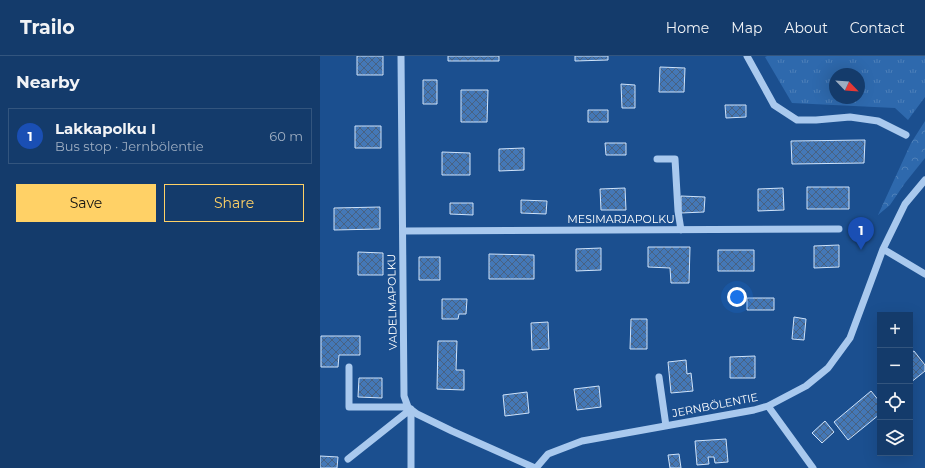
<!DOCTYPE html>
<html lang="en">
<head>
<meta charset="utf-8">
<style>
  body { margin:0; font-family:Montserrat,sans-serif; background:#1d4271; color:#f1f3f6 }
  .controls { position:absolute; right:12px; bottom:12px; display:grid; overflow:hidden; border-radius:0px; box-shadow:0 4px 16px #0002 }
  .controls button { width:36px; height:36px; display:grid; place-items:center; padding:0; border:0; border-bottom:1px solid #33557e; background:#143b6b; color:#f1f3f6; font:20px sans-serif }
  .compass { position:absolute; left:509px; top:12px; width:36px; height:36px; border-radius:50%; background:#143b6b; box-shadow:0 4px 16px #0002; rotate:115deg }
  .you { position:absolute; left:417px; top:241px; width:14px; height:14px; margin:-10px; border:3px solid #fff; border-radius:50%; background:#1a73e8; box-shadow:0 0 0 6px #1a73e833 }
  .badge { display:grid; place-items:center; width:26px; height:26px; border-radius:50%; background:#ffd166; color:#fff; font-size:13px; font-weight:700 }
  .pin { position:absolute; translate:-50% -33px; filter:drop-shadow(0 1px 2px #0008) }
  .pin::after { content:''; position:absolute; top:21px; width:14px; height:12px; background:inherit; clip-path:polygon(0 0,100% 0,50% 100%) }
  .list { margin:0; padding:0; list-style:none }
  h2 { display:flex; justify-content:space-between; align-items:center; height:52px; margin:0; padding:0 16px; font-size:17px }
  h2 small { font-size:13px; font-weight:400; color:#9dadc1 }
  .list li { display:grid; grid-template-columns:26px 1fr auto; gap:12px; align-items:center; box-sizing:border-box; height:56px; margin:0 8px 8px; padding:0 8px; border:1px solid #33557e; border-radius:0px }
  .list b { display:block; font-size:15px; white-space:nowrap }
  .list p { margin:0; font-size:13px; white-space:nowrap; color:#9dadc1 }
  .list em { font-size:13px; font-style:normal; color:#9dadc1 }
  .actions { display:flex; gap:8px; padding:12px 16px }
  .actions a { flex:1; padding:9px 0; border:1px solid #ffd166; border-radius:0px; text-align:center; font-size:14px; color:#ffd166 }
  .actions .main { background:#ffd166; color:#111 }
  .icon { flex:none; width:22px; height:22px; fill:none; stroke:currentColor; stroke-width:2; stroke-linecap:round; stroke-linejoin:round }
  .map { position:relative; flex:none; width:605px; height:412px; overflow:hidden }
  header { display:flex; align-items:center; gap:24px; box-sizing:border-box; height:56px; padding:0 20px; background:#143b6b; border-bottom:1px solid #33557e }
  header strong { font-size:19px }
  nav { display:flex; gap:22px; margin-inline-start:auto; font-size:14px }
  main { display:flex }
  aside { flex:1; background:#143b6b }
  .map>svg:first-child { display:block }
</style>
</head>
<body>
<header>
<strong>Trailo</strong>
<nav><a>Home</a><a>Map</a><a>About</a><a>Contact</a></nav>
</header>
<main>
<aside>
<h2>Nearby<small></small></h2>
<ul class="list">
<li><span class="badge" style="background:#1a4fb4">1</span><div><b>Lakkapolku I</b><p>Bus stop · Jernbölentie</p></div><em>60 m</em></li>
</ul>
<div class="actions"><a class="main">Save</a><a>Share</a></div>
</aside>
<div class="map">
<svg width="605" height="412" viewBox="0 0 605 412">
  <defs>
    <pattern id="grass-tufts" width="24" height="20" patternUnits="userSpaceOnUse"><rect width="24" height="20" fill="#2e69ad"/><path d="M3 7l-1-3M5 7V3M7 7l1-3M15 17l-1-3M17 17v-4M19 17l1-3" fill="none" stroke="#4d80b9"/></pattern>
    <pattern id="forest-crowns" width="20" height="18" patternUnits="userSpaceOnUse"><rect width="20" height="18" fill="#2e69ad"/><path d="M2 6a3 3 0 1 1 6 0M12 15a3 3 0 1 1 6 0" fill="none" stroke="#4d80b9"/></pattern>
    <pattern id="building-cross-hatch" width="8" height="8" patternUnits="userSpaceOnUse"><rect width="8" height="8" fill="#4478b7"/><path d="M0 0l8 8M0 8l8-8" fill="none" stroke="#486282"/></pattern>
  </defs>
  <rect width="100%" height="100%" fill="#1b4f8f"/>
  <path fill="url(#grass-tufts)" fill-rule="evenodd" d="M 447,0 L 605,0 L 605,41 L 588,64 L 575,52 L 472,47 L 445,1 ZM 515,18 L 539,18 L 539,42 L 515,42 Z"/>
  <path fill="url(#forest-crowns)" d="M 605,65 L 605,102 L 585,127 L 570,149 L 558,159 L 591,87 Z"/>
  <path fill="url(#building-cross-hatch)" stroke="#cfe3fa" d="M 37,0 L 63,0 L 63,19 L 37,19 Z
    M 128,0 L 179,0 L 179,5 L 128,5 Z
    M 255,0 L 288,0 L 288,4 L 255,5 Z
    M 340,11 L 365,12 L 364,36 L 339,36 Z
    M 103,24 L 117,24 L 117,48 L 103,48 Z
    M 301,28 L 315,29 L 315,52 L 302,52 Z
    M 141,34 L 168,34 L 167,66 L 141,66 Z
    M 405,49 L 426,49 L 426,61 L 406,62 Z
    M 268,54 L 288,54 L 288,66 L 268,66 Z
    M 35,70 L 61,70 L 61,92 L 35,92 Z
    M 545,84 L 544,107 L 472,108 L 471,85 Z
    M 285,87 L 306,87 L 306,99 L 286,99 Z
    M 204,92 L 204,114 L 179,115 L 179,93 Z
    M 122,96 L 150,97 L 150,119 L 122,119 Z
    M 487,131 L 529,131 L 529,153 L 487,153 Z
    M 305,132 L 306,154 L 281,154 L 280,133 Z
    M 463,132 L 464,154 L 438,155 L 438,133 Z
    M 361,140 L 385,141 L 384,156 L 361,157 Z
    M 201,144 L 227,145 L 226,158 L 201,157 Z
    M 130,147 L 153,147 L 153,159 L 130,158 Z
    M 60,151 L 60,173 L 14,174 L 14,152 Z
    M 519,189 L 519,211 L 494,212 L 494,190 Z
    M 328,191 L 370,191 L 369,227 L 351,227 L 350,212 L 328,211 Z
    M 281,192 L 281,214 L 256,215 L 256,193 Z
    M 398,194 L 434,194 L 434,215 L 398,215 Z
    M 38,196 L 63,197 L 63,219 L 38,219 Z
    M 169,198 L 214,199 L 214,223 L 169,223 Z
    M 99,201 L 120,201 L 120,224 L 99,224 Z
    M 427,242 L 454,242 L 454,254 L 427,254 Z
    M 122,243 L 147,243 L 146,258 L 139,258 L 138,263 L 122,263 Z
    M 474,261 L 486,263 L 484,284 L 472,283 Z
    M 311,263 L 327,263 L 327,293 L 310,293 Z
    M 228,266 L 229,293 L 212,294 L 211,267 Z
    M 1,280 L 40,280 L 40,299 L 19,299 L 18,311 L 1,311 Z
    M 118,285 L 137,285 L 136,314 L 144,314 L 144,334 L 117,333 Z
    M 594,295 L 605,309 L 605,315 L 590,327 L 590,297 Z
    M 435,300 L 435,322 L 410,322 L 410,301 Z
    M 366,304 L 367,318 L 371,317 L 373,335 L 351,337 L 348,306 Z
    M 39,322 L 62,322 L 62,342 L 38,341 Z
    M 279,330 L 281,351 L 257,354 L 254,333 Z
    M 551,335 L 560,346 L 560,358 L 528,384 L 514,366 Z
    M 207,336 L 209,357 L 185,360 L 183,339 Z
    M 505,365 L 514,376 L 502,387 L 492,377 Z
    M 406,383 L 408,406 L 395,407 L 394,401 L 388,401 L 389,408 L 377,409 L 375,385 Z
    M 359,398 L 361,412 L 350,412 L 348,399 Z
    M 0,400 L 18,401 L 17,412 L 0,412 Z"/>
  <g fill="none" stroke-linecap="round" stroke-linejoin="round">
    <path stroke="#a9c9ee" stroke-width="7" d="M 81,0 L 84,340 L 88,351 L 97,358 L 132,375 L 215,412
      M 427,0 L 454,49 L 477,64 L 496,64 L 530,61 L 558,65 L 586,79
      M 337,103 L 355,103 L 358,155 L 361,174
      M 83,175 L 519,173
      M 563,193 L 605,218
      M 29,311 L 29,351 L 88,351
      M 339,321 L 346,370
      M 448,350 L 493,412
      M 28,403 L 91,353 L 91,412
      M 216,412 L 228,398 L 262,385 L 434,354 L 448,350 L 486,330 L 508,312 L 530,282 L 563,193 L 585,148 L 605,124"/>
  </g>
  <g text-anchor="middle" stroke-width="3" stroke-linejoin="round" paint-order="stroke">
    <g font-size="11" fill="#fff" stroke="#1b4f8f">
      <text x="301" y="167">MESIMARJAPOLKU</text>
      <text transform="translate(72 246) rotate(-91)" y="4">VADELMAPOLKU</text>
      <text transform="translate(395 349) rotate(-11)" y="4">JERNBÖLENTIE</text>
    </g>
  </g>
</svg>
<div class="controls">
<button>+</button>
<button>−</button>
<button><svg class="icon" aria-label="locate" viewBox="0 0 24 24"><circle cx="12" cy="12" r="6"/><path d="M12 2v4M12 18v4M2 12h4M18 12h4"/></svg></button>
<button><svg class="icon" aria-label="layers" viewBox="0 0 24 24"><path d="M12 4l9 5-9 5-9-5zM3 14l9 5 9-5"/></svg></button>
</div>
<svg class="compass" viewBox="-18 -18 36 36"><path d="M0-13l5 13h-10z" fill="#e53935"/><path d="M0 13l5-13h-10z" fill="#9dadc1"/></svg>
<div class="you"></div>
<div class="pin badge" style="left:541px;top:194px;background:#1a4fb4">1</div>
</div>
</main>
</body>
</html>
